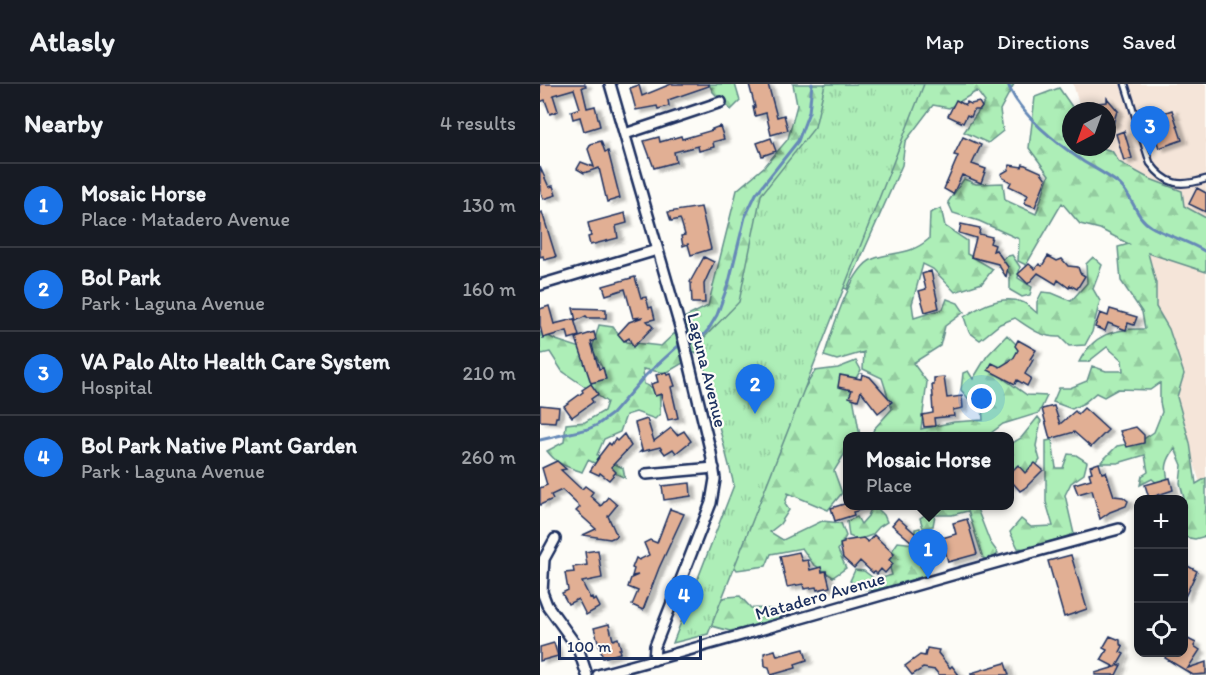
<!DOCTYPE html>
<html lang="en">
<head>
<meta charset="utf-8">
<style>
  body { margin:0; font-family:Itim,sans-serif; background:#242831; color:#f1f3f6 }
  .controls { position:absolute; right:18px; bottom:18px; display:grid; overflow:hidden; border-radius:12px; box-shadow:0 3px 9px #0003 }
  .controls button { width:54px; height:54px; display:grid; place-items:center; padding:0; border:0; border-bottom:2px solid #363941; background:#171b24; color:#f1f3f6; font:30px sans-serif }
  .compass { position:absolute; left:522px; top:18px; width:54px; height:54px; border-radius:50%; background:#171b24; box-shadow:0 3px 9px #0003; rotate:221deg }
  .scale { position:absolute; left:18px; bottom:15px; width:144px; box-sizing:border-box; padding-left:6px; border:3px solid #1b2f5e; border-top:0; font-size:16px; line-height:21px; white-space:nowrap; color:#1b2f5e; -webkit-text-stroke:4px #fdfcf7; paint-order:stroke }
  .you { position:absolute; left:442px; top:315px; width:21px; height:21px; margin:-15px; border:4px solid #fff; border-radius:50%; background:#1a73e8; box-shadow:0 0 0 9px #1a73e833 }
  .badge { display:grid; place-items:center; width:39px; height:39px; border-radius:50%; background:#1a73e8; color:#fff; font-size:20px; font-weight:700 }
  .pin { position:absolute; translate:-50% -50px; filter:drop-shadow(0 2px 3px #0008) }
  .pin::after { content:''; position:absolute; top:32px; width:21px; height:18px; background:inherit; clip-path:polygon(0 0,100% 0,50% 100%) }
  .popup { position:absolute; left:303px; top:348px; width:171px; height:78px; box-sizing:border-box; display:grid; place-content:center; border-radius:12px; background:#171b24; filter:drop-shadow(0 2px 4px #0005); font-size:20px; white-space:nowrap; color:#9ea1a6 }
  .popup b { font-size:22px; color:#f1f3f6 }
  .popup::after { content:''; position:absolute; left:50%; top:100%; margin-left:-12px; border:12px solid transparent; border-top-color:#171b24 }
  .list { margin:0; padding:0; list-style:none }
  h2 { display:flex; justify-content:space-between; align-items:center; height:78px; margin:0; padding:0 24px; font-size:26px }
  h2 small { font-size:20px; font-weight:400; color:#9ea1a6 }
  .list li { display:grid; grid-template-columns:39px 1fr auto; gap:18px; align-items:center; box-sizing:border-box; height:84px; padding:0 24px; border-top:2px solid #363941 }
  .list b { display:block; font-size:22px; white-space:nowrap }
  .list p { margin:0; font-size:20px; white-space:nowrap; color:#9ea1a6 }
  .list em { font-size:20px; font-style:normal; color:#9ea1a6 }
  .icon { flex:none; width:33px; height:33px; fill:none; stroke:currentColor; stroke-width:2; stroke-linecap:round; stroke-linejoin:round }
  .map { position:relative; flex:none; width:666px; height:591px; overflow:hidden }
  header { display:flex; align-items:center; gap:36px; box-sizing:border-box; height:84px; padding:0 30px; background:#171b24; border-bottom:2px solid #363941 }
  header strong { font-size:28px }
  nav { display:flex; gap:33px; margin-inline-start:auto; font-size:21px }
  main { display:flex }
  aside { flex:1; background:#171b24 }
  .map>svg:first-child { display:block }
</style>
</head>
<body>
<header>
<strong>Atlasly</strong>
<nav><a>Map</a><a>Directions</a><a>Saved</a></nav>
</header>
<main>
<aside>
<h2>Nearby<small>4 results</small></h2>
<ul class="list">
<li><span class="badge">1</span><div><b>Mosaic Horse</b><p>Place · Matadero Avenue</p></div><em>130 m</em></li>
<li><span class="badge">2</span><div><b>Bol Park</b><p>Park · Laguna Avenue</p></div><em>160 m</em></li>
<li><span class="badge">3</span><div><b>VA Palo Alto Health Care System</b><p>Hospital</p></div><em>210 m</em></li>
<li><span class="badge">4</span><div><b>Bol Park Native Plant Garden</b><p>Park · Laguna Avenue</p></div><em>260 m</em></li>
</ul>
</aside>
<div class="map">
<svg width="666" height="591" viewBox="0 0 666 591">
  <defs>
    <pattern id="forest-firs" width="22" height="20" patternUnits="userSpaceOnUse" patternTransform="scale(1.5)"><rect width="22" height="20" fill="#adeeb7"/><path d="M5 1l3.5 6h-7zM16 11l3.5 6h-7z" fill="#94cca0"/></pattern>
    <pattern id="park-tufts" width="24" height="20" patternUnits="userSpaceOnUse" patternTransform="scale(1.5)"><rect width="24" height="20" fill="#adeeb7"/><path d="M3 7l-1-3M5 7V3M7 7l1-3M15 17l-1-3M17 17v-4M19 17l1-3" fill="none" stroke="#94cca0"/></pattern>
    <filter id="shadow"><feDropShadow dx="5.5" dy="3" stdDeviation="1.5" flood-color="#0004"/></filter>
  </defs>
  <rect width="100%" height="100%" fill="#fdfcf7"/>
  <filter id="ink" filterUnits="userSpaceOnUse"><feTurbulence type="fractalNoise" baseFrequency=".0167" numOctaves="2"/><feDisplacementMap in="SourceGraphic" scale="12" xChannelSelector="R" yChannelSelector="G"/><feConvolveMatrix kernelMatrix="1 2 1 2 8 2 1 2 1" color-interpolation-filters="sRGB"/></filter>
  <g filter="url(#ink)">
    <path fill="#f5e5d9" d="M 533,0 L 666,0 L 666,418 L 563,89 L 552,63 L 567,63 L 567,27 L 541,27 Z"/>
    <path fill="url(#forest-firs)" stroke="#648e8a" stroke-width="1.5" d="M 169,0 L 195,0 L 200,17 L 191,26 L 173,8 Z
      M 253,0 L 298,0 L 225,193 L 165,275 L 148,265 L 142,235 L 168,222 L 197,106 L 225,82 L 248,55 L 257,21 Z
      M 376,0 L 474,0 L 460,26 L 463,47 L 448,59 L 424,48 L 445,18 L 437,7 L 409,24 L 393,21 L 365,58 L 362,81 L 307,205 L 301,203 Z
      M 519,4 L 535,27 L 531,27 L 531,40 L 524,51 L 531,53 L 531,63 L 559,63 L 572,67 L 579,78 L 610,95 L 642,107 L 644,122 L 666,134 L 666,188 L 608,169 L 616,199 L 616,223 L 629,245 L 644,290 L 637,313 L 650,359 L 656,400 L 666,394 L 666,452 L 655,455 L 644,453 L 644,424 L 646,422 L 640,399 L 642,381 L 635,365 C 626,376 624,385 629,398 L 619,401 L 612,395 L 600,401 L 602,392 L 608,388 L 605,371 L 578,379 L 560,379 L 577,362 L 599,358 L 614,348 L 622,328 L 620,318 L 620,299 L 610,306 L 578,305 L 564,313 L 556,309 L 544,319 L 532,325 L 513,318 L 519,304 L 530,304 L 547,297 L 552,282 L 566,287 L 583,287 L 582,276 L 567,263 L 548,278 L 539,278 C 553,250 575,244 605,245 L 602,228 L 581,197 L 578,163 L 589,160 L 560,145 L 540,140 L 522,119 L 486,181 L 478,177 L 479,155 L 439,137 L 413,129 L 408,118 L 424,95 L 436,100 L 463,99 L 465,116 L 496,130 L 509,91 L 489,64 L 495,13 Z
      M 401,124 L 405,142 L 427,157 L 427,170 L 453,185 L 442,199 L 415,208 L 393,185 L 383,180 L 372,220 L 374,234 L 403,225 L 407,215 L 418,219 L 424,228 L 405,242 L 400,262 L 373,279 L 387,298 L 381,345 L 414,338 L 443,336 L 442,321 L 433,320 L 421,306 L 423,289 L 428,287 L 433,295 L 447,272 L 467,251 L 477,261 L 479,272 L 468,276 L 464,295 L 487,311 L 507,312 L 499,329 L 463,340 L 447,352 L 331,352 L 334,345 L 352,325 L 342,294 L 323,285 L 324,268 L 297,276 L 284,272 C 292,248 310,184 333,175 C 354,167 369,172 389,155 L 390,129 Z
      M 472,171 L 480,183 L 478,194 L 492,203 L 490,211 L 482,213 L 470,206 L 470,190 L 461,179 L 465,173 Z
      M 553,173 L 562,181 L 553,205 L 560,217 L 552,248 L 545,261 L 529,262 L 520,253 C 502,254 490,244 475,234 L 460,240 L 440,256 L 429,248 L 424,233 C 440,222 463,211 482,218 C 488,220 492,225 497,229 L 497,218 L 502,208 L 512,209 L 531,217 L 547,199 L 546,180 Z
      M 59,241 L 73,243 L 86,258 L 121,262 L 135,249 L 143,279 L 126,289 L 103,285 L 104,300 L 120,307 L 120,330 L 115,335 L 96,328 L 86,331 L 80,348 L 64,355 L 57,371 L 83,384 L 85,394 L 48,376 L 42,388 C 25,382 18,381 7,367 L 24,358 L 26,340 L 45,338 L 64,327 L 67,318 L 22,287 L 10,268 L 2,270 L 0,267 L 0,249 L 1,248 L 16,256 L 41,264 L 55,292 L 64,287 L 52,265 Z
      M 316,277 L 321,286 L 311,302 L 320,352 L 307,352 L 307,366 L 294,387 L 302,409 L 288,426 L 248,409 L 245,420 L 249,426 L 240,440 L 230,448 L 243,456 L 282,437 L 301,439 L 306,452 L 298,466 L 306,484 L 293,493 L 273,480 L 262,464 L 231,470 L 226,482 L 197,486 L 189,475 L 253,323 L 275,287 L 298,284 Z
      M 498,333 L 501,337 L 496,362 L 500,376 L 490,390 L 469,393 L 469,361 L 481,354 Z
      M 512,356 L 516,384 L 523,384 L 528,370 L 536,371 L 547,378 L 544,390 L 531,399 L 525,411 L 534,450 L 488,465 L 478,464 L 470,448 L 481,435 L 491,443 L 513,442 L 506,418 L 506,357 Z
      M 332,422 L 335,422 L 344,431 L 347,438 L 339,443 L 332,451 L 318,456 L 309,452 L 307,437 L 317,433 L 321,440 L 328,432 Z
      M 391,422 L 436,422 L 450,458 L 458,469 L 452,477 L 443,474 L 428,427 L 412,431 L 395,431 L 393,442 L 383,444 L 380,434 L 386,430 Z
      M 380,444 L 386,473 L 380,482 L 387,491 L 338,507 L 325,505 L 310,497 L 315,486 L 324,487 L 336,496 L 352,491 L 347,474 L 358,458 L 375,460 L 375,445 Z
      M 200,512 L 211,524 L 235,525 L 241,534 L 224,540 L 190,547 L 164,540 L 173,517 L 187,513 Z"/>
    <path fill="url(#park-tufts)" stroke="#648e8a" stroke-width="1.5" d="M 285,0 L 384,0 L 168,550 L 133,559 L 194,401 L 158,260 L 199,218 L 221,111 L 275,43 Z"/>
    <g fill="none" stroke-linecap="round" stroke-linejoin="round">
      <path stroke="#6689b7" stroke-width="3" d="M 468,0 C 479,31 518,60 544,78 C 556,85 569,92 579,100 C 594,113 594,133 612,143 C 630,153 649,157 666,168
        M 0,356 L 48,345 L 57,341 L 72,330 L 105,292 L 137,263 L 160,255 L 168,246 L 177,231 L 189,198 L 205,133 L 216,110 L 258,57 L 269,28 L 272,0"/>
    </g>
    <path fill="#e1af94" stroke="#1b2f5e" stroke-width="1.5" filter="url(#shadow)" d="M 0,0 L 45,0 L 46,2 L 42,3 L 47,24 L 55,22 L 60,42 L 44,47 L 40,33 L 33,35 L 31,27 L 40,24 L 34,5 L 13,11 L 18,27 L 10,30 L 5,16 L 0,18 Z
      M 131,0 L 169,0 L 169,2 L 128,16 L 129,22 L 118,25 L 117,22 L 96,26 L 90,4 L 99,1 L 102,12 Z
      M 209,0 L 228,0 L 237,33 L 244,31 L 248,46 L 231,51 L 226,29 L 215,32 L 213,23 L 215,23 Z
      M 567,14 L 578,27 L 577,27 L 573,40 L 567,42 L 567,27 L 550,27 L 558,19 L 567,18 Z
      M 416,16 L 425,21 L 427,18 L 431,20 L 439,18 L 442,23 L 440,26 L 434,26 L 431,33 L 427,31 L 423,39 L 408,32 Z
      M 632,26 L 642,56 L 619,64 L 609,34 Z
      M 180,42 L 184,55 L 173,58 L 174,63 L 159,67 L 158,62 L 134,68 L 136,78 L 114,84 L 104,57 L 119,53 L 120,58 L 141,52 L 142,55 L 173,46 L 172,45 Z
      M 584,47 L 592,74 L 584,77 L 576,50 Z
      M 423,53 L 441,61 L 432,80 L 446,85 L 441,99 L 422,91 L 413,110 L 404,105 L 418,72 L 414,71 Z
      M 231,54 L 236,67 L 222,72 L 217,59 Z
      M 61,57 L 65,68 L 68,67 L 69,71 L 80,114 L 67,118 L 59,84 L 44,89 L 37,85 L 41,78 L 54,83 L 48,65 L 51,60 Z
      M 483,80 L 501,88 L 506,95 L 495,123 L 484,119 L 488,111 L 469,102 L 471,98 L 463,94 L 461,90 L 468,86 L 470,81 L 482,83 Z
      M 0,83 L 9,103 L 13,102 L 16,111 L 3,115 L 0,105 Z
      M 657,104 L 666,109 L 666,128 L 649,120 Z
      M 161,123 L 171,165 L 151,171 L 148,160 L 143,162 L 141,152 L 145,151 L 141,137 L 140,135 L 131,137 L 128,128 Z
      M 2,128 L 16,173 L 4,176 L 3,172 L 0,173 L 0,129 Z
      M 85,129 L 87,139 L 76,142 L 78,154 L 50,161 L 48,153 L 51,152 L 48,139 Z
      M 421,140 L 440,144 L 439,150 L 452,153 L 450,159 L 455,161 L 453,167 L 456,166 L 468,183 L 466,193 L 458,180 L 431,173 L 436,154 L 419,149 Z
      M 508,172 L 517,177 L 522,175 L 528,182 L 538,183 L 540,189 L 545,192 L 537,205 L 530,201 L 529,204 L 518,196 L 516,200 L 498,189 L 488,200 L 478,190 L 489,180 L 495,185 L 499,180 L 502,182 Z
      M 164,173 L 174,178 L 164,200 L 165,219 L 152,219 L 151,199 L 150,198 Z
      M 391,187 L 399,224 L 385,228 L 379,207 L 386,205 L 382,190 Z
      M 95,193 L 101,214 L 106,213 L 109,224 L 112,223 L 115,235 L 107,237 L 113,243 L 93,263 L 89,254 L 84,257 L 78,250 L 89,238 L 103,233 L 93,234 L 85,205 L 66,211 L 63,202 Z
      M 9,222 L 14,240 L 34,235 L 39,252 L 29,255 L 27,247 L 3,254 L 0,242 L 0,225 Z
      M 33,224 L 66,225 L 66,234 L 48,234 L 46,232 L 36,237 Z
      M 570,225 L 597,233 L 594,241 L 588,239 L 586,246 L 568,239 L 565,247 L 555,243 L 560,229 L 568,232 Z
      M 54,248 L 56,256 L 51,258 L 59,285 L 63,284 L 66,295 L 51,299 L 36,254 Z
      M 478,256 L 496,266 L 490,275 L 493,276 L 485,290 L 491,294 L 487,302 L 477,296 L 475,300 L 448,286 L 452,279 L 460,283 L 473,275 L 478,266 L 475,262 Z
      M 126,288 L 127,291 L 131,290 L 135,302 L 131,303 L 138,334 L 128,336 L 121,310 L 115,312 L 111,300 L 118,298 L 116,291 Z
      M 322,290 L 330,293 L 352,318 L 338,329 L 321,307 L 318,316 L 309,313 L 312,306 L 298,303 L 300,291 L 321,295 Z
      M 404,293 L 407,314 L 422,312 L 423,324 L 413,326 L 414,332 L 394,334 L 395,342 L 384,343 L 382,331 L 393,329 L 392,313 L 393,313 L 392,301 L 394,301 L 394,294 Z
      M 51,300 L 58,310 L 51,315 L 53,318 L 32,333 L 24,322 L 43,308 L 42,306 Z
      M 0,321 L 19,323 L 18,333 L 16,333 L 15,338 L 0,337 Z
      M 514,322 L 520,340 L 535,327 L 538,330 L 544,324 L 568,346 L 551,363 L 534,348 L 510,355 L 502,325 Z
      M 107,335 L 114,357 L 131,344 L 137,351 L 144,347 L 151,357 L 136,369 L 133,365 L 125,370 L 120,363 L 100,368 L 102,366 L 95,339 Z
      M 596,343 L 604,351 L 604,359 L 587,363 L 580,347 Z
      M 84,350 L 91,362 L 71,383 L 76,388 L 69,396 L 60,389 L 59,391 L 50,387 L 58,375 L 56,376 L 69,359 L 71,361 L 75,355 L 77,357 Z
      M 17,377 L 26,385 L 21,386 L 40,404 L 42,405 L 45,402 L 53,408 L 50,412 L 61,422 L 68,413 L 77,421 L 68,432 L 77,452 L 70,455 L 43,451 L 56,445 L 36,427 L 40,423 L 22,406 L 11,411 L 13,415 L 0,421 L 0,404 L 7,401 L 2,384 Z
      M 495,379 L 503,386 L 485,404 L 480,407 L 473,399 L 469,403 L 469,390 L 478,381 L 485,389 Z
      M 559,379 L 562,389 L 566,388 L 574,412 L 583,413 L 588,417 L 586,422 L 570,428 L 560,435 L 552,406 L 538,410 L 534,400 L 551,395 L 549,389 L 552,388 L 550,382 Z
      M 630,394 L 633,406 L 609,414 L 605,401 Z
      M 150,399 L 151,412 L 124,416 L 122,402 Z
      M 307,419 L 307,422 L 328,422 L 328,424 L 313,428 L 314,431 L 295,437 L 291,424 Z
      M 130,425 L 144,430 L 119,484 L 103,526 L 92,521 L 98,507 L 88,503 L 91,494 L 98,491 L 92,492 L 94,485 L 92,484 L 96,474 L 99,476 L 109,471 L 104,459 L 110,456 L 117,459 Z
      M 358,434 L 378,452 L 372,458 L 352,441 Z
      M 427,435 L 437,470 L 408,478 L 402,454 L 416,450 L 413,439 Z
      M 334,451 L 354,470 L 349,476 L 353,480 L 345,489 L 341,485 L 337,490 L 335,488 L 333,489 L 320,477 L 314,484 L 303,474 L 300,460 L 304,459 L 304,457 L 323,454 L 328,458 Z
      M 58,466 L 62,494 L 42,498 L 50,514 L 52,513 L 53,517 L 56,515 L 60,523 L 46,531 L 38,515 L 28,520 L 22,509 L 28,506 L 25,489 L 34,488 L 33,483 L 47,481 L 45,468 Z
      M 259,468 L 262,477 L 268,476 L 270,486 L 281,483 L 282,488 L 286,487 L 290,503 L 277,506 L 276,503 L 264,505 L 263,500 L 247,503 L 240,472 Z
      M 531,471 L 547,525 L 524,533 L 508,477 Z
      M 644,480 L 657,487 L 644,515 Z
      M 69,540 L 73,556 L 78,554 L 81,565 L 79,565 L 80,569 L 63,574 L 54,544 Z
      M 570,552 L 580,556 L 580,560 L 583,562 L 580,568 L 584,570 L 577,582 L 581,581 L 576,591 L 555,591 L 555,589 L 575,583 L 561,576 L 567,566 L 563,564 Z
      M 648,555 L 656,559 L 654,562 L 660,566 L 648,584 L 666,578 L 666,590 L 653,591 L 625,574 L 628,568 L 644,568 L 644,562 Z
      M 14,559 L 18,572 L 0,577 L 0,563 Z
      M 387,564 L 399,566 L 398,569 L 410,584 L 412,582 L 419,591 L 399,591 L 395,586 L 383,584 L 372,591 L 365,582 L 380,571 L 385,572 Z
      M 264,565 L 267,576 L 255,580 L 256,584 L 231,591 L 229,583 L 225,582 L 224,569 L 235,566 L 237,572 Z
      M 465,579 L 469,591 L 431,591 L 431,589 Z"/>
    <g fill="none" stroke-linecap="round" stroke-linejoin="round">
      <defs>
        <path id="lane" d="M 585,0 L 610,79 C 627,102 640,103 666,95"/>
        <path id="street" d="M 70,0 L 143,253 L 171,369 L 175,395 L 171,419 L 115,562 L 114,576
          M 85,50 L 181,18
          M 0,201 L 117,166
          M 106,390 L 174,384
          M 15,455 L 4,475 L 2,508 L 7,521 L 38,564 L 47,591
          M 58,591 C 232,544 405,491 579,445"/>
      </defs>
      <use href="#lane" stroke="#1b2f5e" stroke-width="9"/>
      <use href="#street" stroke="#1b2f5e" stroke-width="14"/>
      <use href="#lane" stroke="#fdfcf7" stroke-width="4.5"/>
      <use href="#street" stroke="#fdfcf7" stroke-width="9"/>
    </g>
  </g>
  <g text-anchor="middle" stroke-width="4.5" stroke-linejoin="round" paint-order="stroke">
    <g font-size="18" fill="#1b2f5e" stroke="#fdfcf7">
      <text transform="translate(167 286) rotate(76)" y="6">Laguna Avenue</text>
      <text transform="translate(280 512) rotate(-16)" y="6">Matadero Avenue</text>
    </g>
  </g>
</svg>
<div class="controls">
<button>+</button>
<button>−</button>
<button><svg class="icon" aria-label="locate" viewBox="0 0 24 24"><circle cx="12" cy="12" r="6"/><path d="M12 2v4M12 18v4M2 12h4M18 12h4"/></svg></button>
</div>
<svg class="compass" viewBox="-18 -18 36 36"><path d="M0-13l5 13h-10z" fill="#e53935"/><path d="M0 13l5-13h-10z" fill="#9ea1a6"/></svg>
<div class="scale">100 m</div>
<div class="you"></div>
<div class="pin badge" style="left:388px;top:495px">1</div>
<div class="popup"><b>Mosaic Horse</b>Place</div>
<div class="pin badge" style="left:215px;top:330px">2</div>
<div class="pin badge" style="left:610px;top:72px">3</div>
<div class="pin badge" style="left:144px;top:541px">4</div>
</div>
</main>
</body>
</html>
